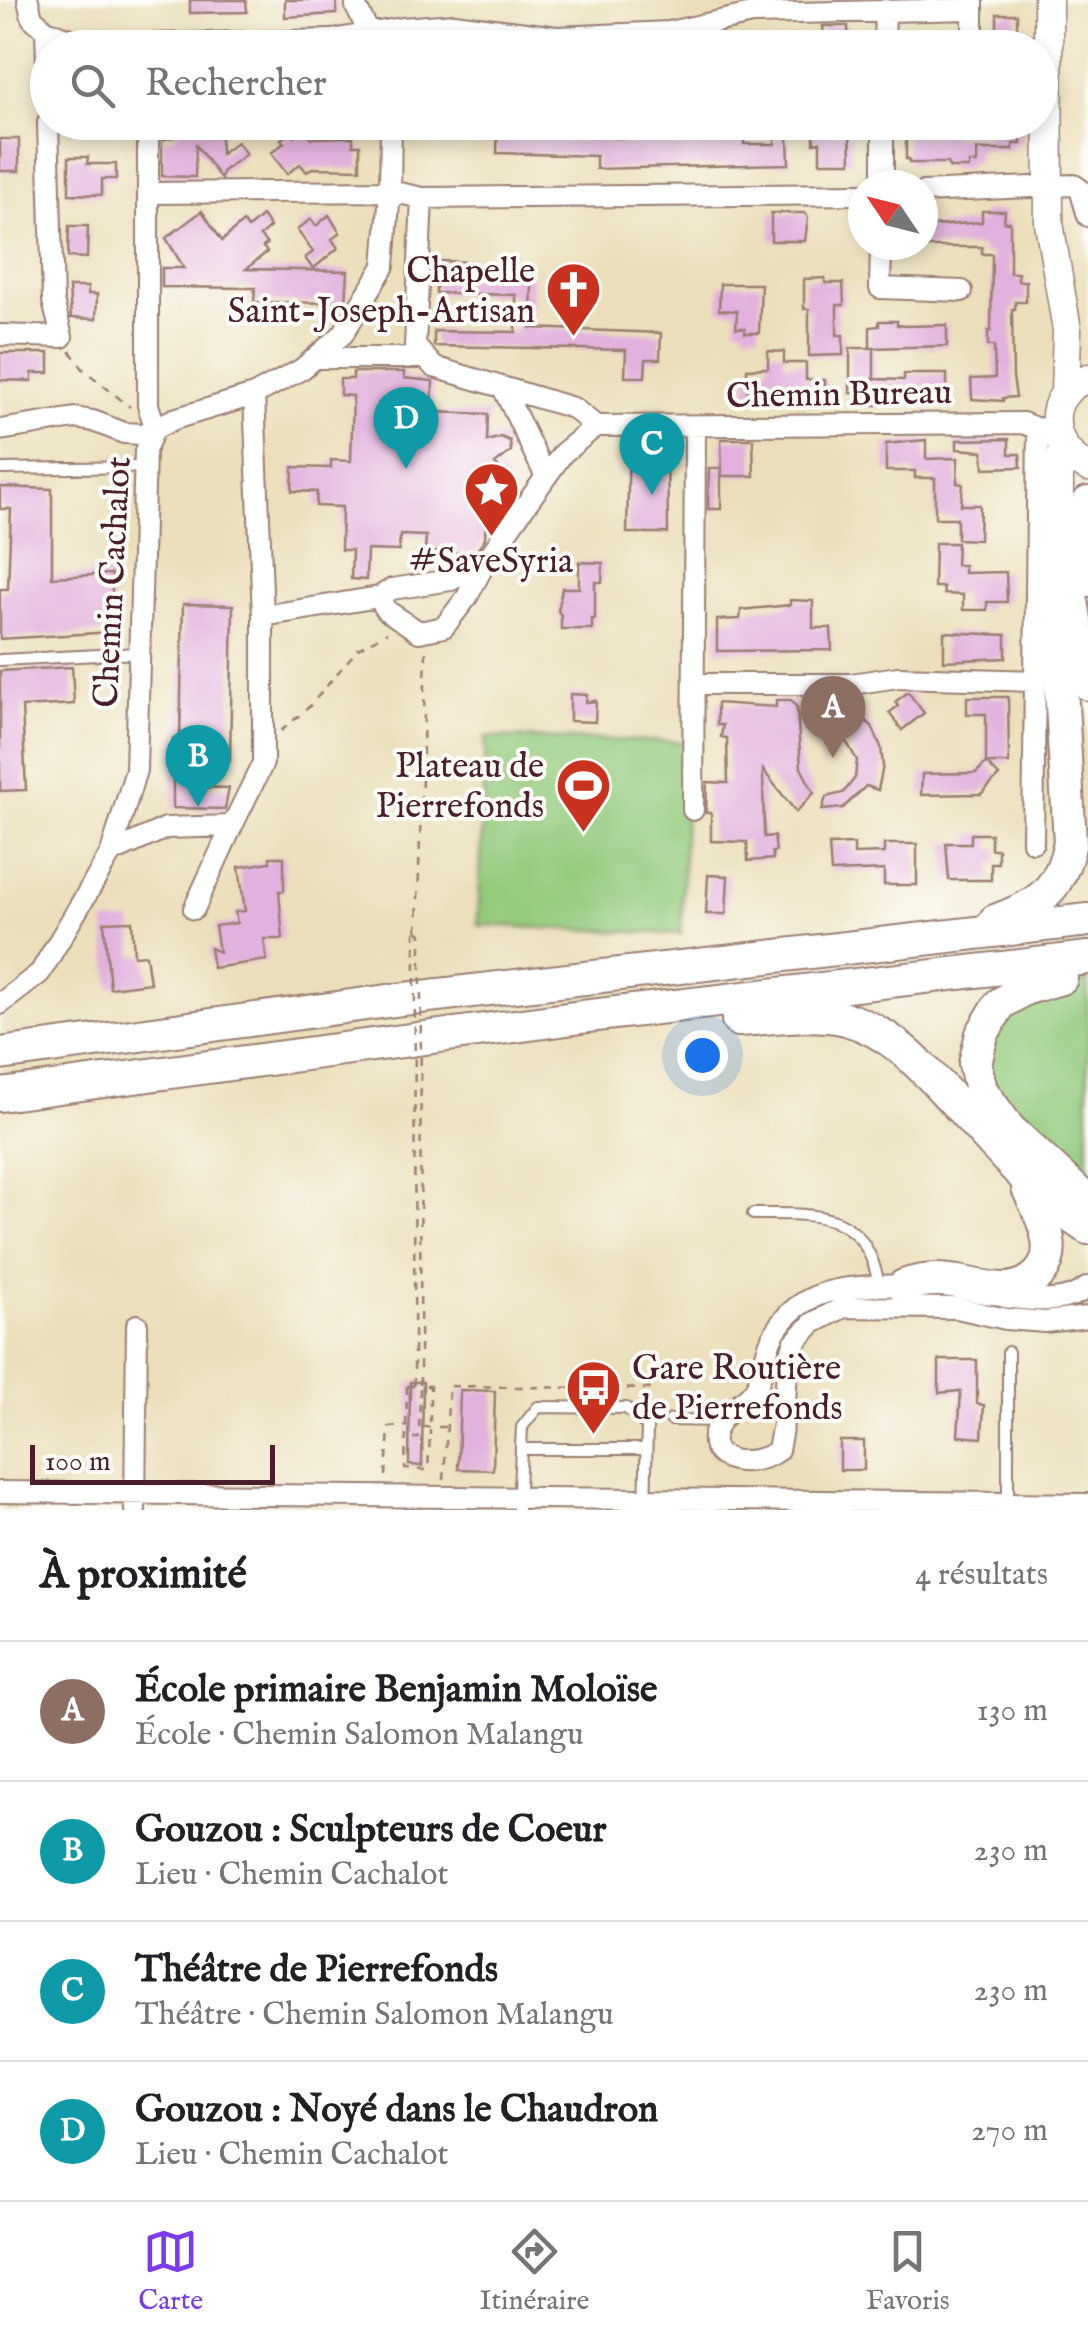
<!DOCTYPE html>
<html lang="fr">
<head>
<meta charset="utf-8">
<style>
  body { margin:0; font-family:"IM FELL English",serif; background:#f6f6f6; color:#202124 }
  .compass { position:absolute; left:848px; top:170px; width:90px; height:90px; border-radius:50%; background:#fff; box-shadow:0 5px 15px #0003; rotate:305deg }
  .scale { position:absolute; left:30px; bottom:25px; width:245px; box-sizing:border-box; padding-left:10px; border:5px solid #4a1f2b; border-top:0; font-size:28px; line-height:35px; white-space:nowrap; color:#4a1f2b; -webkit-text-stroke:8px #fdfcf7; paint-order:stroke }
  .you { position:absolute; left:702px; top:1055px; width:35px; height:35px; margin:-25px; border:8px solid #fff; border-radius:50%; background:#1a73e8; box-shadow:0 0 0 15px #1a73e833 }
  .badge { display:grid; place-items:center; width:65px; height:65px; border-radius:50%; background:#7c3aed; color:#fff; font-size:32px; font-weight:700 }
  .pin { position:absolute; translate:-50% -82px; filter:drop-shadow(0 2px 5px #0008) }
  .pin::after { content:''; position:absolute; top:52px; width:35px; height:30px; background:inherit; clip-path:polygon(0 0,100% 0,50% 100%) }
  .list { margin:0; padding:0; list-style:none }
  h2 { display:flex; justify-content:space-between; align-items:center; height:130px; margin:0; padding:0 40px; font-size:42px }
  h2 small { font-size:32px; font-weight:400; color:#757577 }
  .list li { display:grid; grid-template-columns:65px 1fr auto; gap:30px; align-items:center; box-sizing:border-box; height:140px; padding:0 40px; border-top:2px solid #e0e0e0 }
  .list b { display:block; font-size:38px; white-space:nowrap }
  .list p { margin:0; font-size:32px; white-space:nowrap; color:#757577 }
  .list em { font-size:32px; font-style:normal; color:#757577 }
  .icon { flex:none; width:55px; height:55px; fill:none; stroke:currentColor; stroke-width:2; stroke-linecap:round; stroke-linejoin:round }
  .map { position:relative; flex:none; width:1088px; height:1510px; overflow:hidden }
  .search { position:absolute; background:#fff; box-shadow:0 5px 15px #0003; left:30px; right:30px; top:30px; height:110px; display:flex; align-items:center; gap:25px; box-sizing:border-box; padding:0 35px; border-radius:55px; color:#757577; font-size:38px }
  .sheet { height:690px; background:#fff }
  nav { display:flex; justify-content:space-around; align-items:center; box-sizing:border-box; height:140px; border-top:2px solid #e0e0e0; background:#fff; font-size:28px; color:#757577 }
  nav a { display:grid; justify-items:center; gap:5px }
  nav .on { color:#7c3aed }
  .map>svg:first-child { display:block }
</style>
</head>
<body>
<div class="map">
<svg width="1088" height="1510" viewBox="0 0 1088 1510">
  <rect width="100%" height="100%" fill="#fdfcf7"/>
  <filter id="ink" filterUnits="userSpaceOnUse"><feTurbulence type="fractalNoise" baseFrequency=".01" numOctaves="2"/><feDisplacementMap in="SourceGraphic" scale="20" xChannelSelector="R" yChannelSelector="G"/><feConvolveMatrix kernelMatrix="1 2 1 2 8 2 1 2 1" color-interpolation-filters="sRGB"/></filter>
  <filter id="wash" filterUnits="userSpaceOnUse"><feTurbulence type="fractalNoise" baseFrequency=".0048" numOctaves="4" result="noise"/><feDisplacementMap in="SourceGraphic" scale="40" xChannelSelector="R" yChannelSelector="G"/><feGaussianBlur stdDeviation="2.25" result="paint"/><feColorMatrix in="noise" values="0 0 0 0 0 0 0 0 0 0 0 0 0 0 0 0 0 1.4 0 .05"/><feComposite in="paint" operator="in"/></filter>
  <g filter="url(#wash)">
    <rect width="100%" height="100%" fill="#ebdfbb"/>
    <path fill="#93ca7c" stroke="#6e7454" stroke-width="2.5" d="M 486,737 L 687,742 L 681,934 L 478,925 Z
      M 1088,981 L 1088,1193 L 1078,1187 L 987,1079 L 990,1038 L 1020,1006 L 1042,991 Z"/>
    <g id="blocks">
      <path fill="#e2b1dd" d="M 190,0 L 246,0 L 247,12 L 190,13 Z
        M 285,0 L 337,0 L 336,14 L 285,17 Z
        M 997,14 L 1017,14 L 1017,35 L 1031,35 L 1031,48 L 1014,48 L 1014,42 L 997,43 Z
        M 823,26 L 848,26 L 849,48 L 825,48 Z
        M 177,122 L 220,122 L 221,154 L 237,142 L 246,154 L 222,172 L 221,179 L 196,145 L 195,177 L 162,176 L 162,140 L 177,136 Z
        M 498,122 L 575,122 L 574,128 L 616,128 L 616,138 L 666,137 L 665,122 L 691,122 L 691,132 L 696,132 L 697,137 L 744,138 L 744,144 L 775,144 L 775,136 L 788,136 L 789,164 L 596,169 L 596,156 L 497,153 Z
        M 814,125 L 850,125 L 851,162 L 820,162 L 820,142 L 814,143 Z
        M 988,125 L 1021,126 L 1021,144 L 1013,144 L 1013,150 L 977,150 L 977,163 L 969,163 L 969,168 L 950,168 L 947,163 L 909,163 L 909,159 L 906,159 L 906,134 L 951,131 L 951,136 L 988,137 Z
        M 304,128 L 312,138 L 353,137 L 353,145 L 360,145 L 360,169 L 312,168 L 307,172 L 300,164 L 287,174 L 271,153 L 284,143 L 281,139 L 291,132 L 294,136 Z
        M 0,139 L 19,139 L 19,171 L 0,171 Z
        M 69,157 L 88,157 L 87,164 L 116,164 L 116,179 L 102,179 L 102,195 L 69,194 Z
        M 202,211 L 222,241 L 243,222 L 248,228 L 262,216 L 270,227 L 260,236 L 267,244 L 263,247 L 267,252 L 246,269 L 348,271 L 346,303 L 254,302 L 255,288 L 162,287 L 162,268 L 184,268 L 166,238 Z
        M 982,211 L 1005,211 L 1004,222 L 1010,222 L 1010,273 L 1018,273 L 1018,281 L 1026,281 L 1026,302 L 1015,302 L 1015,309 L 1012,309 L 1013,377 L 1016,397 L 1003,398 L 1003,401 L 972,399 L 971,379 L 995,378 L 994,346 L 988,346 L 988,331 L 991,331 L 992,254 L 982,254 L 982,247 L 923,247 L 923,227 L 982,222 Z
        M 771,213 L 805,213 L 808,217 L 805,241 L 771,241 Z
        M 329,215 L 340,233 L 332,239 L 338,248 L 313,269 L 305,258 L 313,252 L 297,230 L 311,219 L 316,226 Z
        M 69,226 L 88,226 L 87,258 L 68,257 Z
        M 436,261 L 475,262 L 474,275 L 532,276 L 531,328 L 661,333 L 660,359 L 646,359 L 645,377 L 625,377 L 626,350 L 434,346 L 434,331 L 516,332 L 516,295 L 436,293 Z
        M 825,278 L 825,283 L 843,283 L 844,305 L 837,305 L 837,335 L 843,335 L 843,355 L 809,356 L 809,309 L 804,309 L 804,279 Z
        M 720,284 L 761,284 L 759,333 L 745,333 L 745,328 L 736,328 L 737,311 L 719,310 Z
        M 69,287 L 88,287 L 88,294 L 97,294 L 96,319 L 71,318 Z
        M 879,321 L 897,321 L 897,325 L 906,326 L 947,325 L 947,346 L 870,348 L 870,327 L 879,326 Z
        M 850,348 L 874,348 L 874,379 L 904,380 L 904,374 L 947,374 L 947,393 L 882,393 L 882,405 L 858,405 L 858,393 L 850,393 Z
        M 768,351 L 784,352 L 784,363 L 806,363 L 806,380 L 825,380 L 825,404 L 807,404 L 807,396 L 747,396 L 747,369 L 768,368 Z
        M 0,353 L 49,353 L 49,373 L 32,373 L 32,381 L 0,380 Z
        M 353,372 L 404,372 L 404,378 L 433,381 L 432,412 L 488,414 L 487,441 L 501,437 L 510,441 L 511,451 L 495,464 L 510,480 L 506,494 L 509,504 L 502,515 L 486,514 L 485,538 L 478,549 L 470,553 L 425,552 L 426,536 L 400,535 L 399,551 L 367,550 L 366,580 L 351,579 L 352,550 L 341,550 L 342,507 L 316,506 L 317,492 L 292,491 L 293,467 L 331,468 L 331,460 L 351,461 L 353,396 L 340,395 L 340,379 L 353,379 Z
        M 667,439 L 668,533 L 627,533 L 629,440 Z
        M 721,439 L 753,439 L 754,476 L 722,476 Z
        M 1009,439 L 1009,454 L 1020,454 L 1021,467 L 984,468 L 983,451 L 957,449 L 957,440 Z
        M 926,440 L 926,459 L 958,458 L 957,483 L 963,484 L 961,505 L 980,505 L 979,540 L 957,539 L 957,518 L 935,518 L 935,478 L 915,478 L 915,471 L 886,471 L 886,444 Z
        M 709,468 L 721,468 L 721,509 L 708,509 Z
        M 0,487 L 52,489 L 52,577 L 112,574 L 112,632 L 0,639 L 0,589 L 8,589 L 11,509 L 0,509 Z
        M 935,543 L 957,543 L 956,565 L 964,565 L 964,573 L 1006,572 L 1007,602 L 987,602 L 987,610 L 963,610 L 963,595 L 944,594 L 943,587 L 934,587 Z
        M 579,562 L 603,563 L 602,582 L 595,582 L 595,619 L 592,619 L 592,629 L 561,629 L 561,615 L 558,611 L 562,588 L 579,588 Z
        M 790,600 L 813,601 L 813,628 L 831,628 L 832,650 L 717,651 L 717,620 L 740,619 L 741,610 L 790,605 Z
        M 183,604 L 233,605 L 230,761 L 192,761 L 192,787 L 229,788 L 225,809 L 173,808 L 173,739 L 180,739 Z
        M 944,632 L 1006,635 L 1006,658 L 944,661 Z
        M 72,667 L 74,704 L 22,707 L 26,790 L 0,791 L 0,671 Z
        M 908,692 L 924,713 L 902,730 L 889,713 L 898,706 L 895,702 Z
        M 570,694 L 587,695 L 586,702 L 596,701 L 595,722 L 570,721 Z
        M 967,697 L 1008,697 L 1009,763 L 987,763 L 999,776 L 981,794 L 921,795 L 922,774 L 976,773 L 986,763 L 986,714 L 967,714 Z
        M 776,700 L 791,700 L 797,708 L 801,768 L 814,793 L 796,812 L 763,770 L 764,837 L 774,836 L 776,851 L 772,852 L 773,859 L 748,861 L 747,842 L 711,841 L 711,813 L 706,813 L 707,782 L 728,783 L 727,738 L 721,737 L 723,725 L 717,725 L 717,703 L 776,707 Z
        M 860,716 L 872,726 L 881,747 L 883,766 L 878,790 L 866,786 L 843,808 L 822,810 L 826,797 L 843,793 L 855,778 L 857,760 L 843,736 Z
        M 971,834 L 991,834 L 991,849 L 998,849 L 998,863 L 991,863 L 991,880 L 949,880 L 946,843 L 971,843 Z
        M 854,844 L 854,854 L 884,853 L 884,844 L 917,844 L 917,885 L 884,885 L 884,870 L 831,872 L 829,845 Z
        M 270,857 L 284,857 L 284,891 L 279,891 L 283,939 L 264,939 L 267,960 L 213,968 L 210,948 L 219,952 L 215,926 L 237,923 L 235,912 L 245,911 L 239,867 L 270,862 Z
        M 708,875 L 728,876 L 726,914 L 706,914 Z
        M 132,921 L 134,956 L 146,955 L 150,983 L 110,988 L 104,922 Z
        M 939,1360 L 977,1360 L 977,1404 L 984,1405 L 982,1438 L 958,1436 L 961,1391 L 939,1393 Z
        M 410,1382 L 423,1382 L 422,1466 L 409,1465 Z
        M 460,1390 L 495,1391 L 493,1470 L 458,1469 Z
        M 840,1441 L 864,1441 L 864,1470 L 840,1470 Z"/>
    </g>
  </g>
  <g filter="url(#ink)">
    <use href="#blocks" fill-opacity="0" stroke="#9a7f73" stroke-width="2.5"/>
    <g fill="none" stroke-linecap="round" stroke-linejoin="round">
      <defs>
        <path id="service" d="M 0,469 L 144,467
          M 0,660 L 139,653
          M 753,1214 C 817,1214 865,1209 879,1285
          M 1008,1352 L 1008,1503
          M 671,1420 L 719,1421
          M 521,1449 L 646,1449
          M 518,1510 L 522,1427 L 538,1407 L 626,1408 L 647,1426 L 645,1510"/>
        <path id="minor" d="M 28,0 L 32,18 L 46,30 L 61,36 L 78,41 L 147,44 L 331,40 L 402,28 L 454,24 L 557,37 L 669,32 L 752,14 L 973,9
          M 356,0 L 356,7 L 377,48
          M 46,30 L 48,98
          M 884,48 L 885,10
          M 973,48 L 973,0
          M 148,122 L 148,405 L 155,427
          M 883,185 L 883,122
          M 923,192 L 1074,185 L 1080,189 L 1088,216
          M 149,193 L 390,191 L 422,198 L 863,194
          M 422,198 L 415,346 L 434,367 L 573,408 L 596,426
          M 881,245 L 880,288 L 962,291
          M 0,335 L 62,337 L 53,301 L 48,122
          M 315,358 L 426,358
          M 503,388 L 546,477
          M 596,426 L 1023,423 L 1057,437
          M 0,430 L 75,418 L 93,421 L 124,433 L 144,434 L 174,419 L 254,395 L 302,369 L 343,334 L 384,266 L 390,191 L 391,122
          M 379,597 L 386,610 L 419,632 L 444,627 L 467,597 L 486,561
          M 263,616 L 379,597 L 392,589 L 451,580 L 487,559 L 563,453 L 596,426
          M 694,684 L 851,684 L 898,677 L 1035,681
          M 693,810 L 695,427
          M 1033,842 L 1038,428
          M 111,853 L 166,828 L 232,826 L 263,763 L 263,616 L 254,395
          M 194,909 L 232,826
          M 0,1004 L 40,973 L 111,853 L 136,770 L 145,451 L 155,427
          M 912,1285 C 860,1287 805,1281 775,1332 C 765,1348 765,1366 758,1383 C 750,1403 724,1408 717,1427 C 700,1465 755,1469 778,1450 L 784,1419 L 787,1369 L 794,1343 L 813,1323 L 844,1307 L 957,1308 L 1006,1319 L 1045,1322 L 1088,1317
          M 1005,1297 C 1033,1300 1064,1306 1088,1287
          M 0,1492 L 1088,1504
          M 135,1510 L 137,1325"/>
        <path id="secondary" d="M 1048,0 L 1049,223 L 1067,330 L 1065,393
          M 1088,378 C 1042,394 1048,448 1088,467
          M 1063,448 L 1059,466 L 1059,555 L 1060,569 L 1069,590
          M 1072,589 L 1088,686"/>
        <path id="trunk" d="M 1088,503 L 1083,537 L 1088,580
          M 995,921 C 1039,905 1060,891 1070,842 L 1061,688 L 1060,569
          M 1061,978 L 1024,989 L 1000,1004 L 982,1034 L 975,1064 L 981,1090 L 1009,1129 L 1088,1202
          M 738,1020 C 773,1018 812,1011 846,1019 C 893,1032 923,1068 955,1102 C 996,1146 1036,1196 1088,1228
          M 0,1054 L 395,1000 L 1088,920
          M 0,1095 L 589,1016 L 1088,958
          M 904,1286 C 942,1272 966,1287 1003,1289 C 1014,1289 1024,1286 1032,1280 C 1065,1256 1041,1216 1028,1188"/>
      </defs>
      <use href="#service" stroke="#9a7f73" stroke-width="14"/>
      <use href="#minor" stroke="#9a7f73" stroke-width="24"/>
      <use href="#secondary" stroke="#9a7f73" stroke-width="31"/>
      <use href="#trunk" stroke="#9a7f73" stroke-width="36"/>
      <path stroke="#9a7f73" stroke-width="2.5" stroke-dasharray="8 8" stroke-linecap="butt" d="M 70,351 L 83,369 L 130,407
        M 281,731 L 309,707 L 358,649 L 387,632
        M 417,931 L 426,652
        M 407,1386 L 414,1386
        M 422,1427 L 445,1427
        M 413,1438 L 419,1438 L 420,1386 L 430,1386 L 430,1435
        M 386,1476 L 389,1427 L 409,1426
        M 444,1480 L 449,1386 L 658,1389"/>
      <use href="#service" stroke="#fff" stroke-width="10"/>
      <use href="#minor" stroke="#fff" stroke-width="20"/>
      <use href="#secondary" stroke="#fff" stroke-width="28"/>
      <use href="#trunk" stroke="#fff" stroke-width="32"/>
      <path stroke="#9a7f73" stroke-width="2.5" stroke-dasharray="8 8" stroke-linecap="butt" d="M 417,931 L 421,934 L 420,1386
        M 407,1386 L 405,1469 L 428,1470 L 430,1435
        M 414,1386 L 415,932"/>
    </g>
  </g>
  <defs>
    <symbol id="church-pin" viewBox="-11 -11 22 30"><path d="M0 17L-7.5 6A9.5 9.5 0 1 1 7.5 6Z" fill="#c8321e" stroke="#fdfcf7"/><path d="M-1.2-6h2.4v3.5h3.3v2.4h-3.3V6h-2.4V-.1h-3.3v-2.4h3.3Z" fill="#fff"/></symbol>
    <symbol id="sight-pin" viewBox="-11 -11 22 30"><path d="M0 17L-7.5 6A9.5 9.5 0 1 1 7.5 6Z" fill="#c8321e" stroke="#fdfcf7"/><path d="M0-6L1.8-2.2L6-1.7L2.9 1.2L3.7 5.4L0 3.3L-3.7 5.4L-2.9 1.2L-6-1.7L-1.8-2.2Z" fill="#fff"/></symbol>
    <symbol id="stadium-pin" viewBox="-11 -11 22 30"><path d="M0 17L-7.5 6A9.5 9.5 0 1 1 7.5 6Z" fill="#c8321e" stroke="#fdfcf7"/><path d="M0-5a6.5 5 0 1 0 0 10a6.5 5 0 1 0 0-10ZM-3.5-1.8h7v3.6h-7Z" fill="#fff"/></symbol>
    <symbol id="bus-pin" viewBox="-11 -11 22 30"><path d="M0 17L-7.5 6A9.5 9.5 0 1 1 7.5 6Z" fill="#c8321e" stroke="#fdfcf7"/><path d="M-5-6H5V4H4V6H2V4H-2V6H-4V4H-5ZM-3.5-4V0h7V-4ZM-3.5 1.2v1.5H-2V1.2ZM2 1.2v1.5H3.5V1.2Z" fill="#fff"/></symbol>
  </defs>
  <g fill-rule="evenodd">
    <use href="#church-pin" x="542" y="258" width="63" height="86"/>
    <use href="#sight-pin" x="460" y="458" width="63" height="86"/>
    <use href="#stadium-pin" x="552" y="754" width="63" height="86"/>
    <use href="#bus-pin" x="562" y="1356" width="63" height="86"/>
  </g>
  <g text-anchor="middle" stroke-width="8" stroke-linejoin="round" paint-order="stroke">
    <g font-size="35" fill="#4a1f2b" stroke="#fdfcf7" text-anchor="end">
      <text x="535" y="282">Chapelle<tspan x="535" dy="40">Saint-Joseph-Artisan</tspan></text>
      <text x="491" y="572" text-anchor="middle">#SaveSyria</text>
      <text x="544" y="777">Plateau de<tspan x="544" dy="40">Pierrefonds</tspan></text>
      <text x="632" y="1379" text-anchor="start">Gare Routière<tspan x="632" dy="40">de Pierrefonds</tspan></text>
    </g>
    <g font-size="35" fill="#4a1f2b" stroke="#fdfcf7">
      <text transform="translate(839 393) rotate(-1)" y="12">Chemin Bureau</text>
      <text transform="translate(111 582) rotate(-87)" y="12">Chemin Cachalot</text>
    </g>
  </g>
</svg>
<svg class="compass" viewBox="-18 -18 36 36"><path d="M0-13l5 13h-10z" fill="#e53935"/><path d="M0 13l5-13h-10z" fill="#757577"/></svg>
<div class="scale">100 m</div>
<div class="you"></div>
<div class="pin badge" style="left:833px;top:758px;background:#8d6e63">A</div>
<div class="pin badge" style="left:198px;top:807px;background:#0f9aa8">B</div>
<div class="pin badge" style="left:652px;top:495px;background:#0f9aa8">C</div>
<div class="pin badge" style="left:406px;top:469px;background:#0f9aa8">D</div>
<div class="search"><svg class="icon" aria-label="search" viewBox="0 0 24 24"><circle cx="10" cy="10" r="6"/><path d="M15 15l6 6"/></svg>Rechercher</div>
</div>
<section class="sheet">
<h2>À proximité<small>4 résultats</small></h2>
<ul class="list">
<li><span class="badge" style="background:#8d6e63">A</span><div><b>École primaire Benjamin Moloïse</b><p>École · Chemin Salomon Malangu</p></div><em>130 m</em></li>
<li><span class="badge" style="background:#0f9aa8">B</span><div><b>Gouzou : Sculpteurs de Coeur</b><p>Lieu · Chemin Cachalot</p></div><em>230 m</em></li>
<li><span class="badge" style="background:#0f9aa8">C</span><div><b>Théâtre de Pierrefonds</b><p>Théâtre · Chemin Salomon Malangu</p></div><em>230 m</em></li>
<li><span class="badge" style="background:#0f9aa8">D</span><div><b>Gouzou : Noyé dans le Chaudron</b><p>Lieu · Chemin Cachalot</p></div><em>270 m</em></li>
</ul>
</section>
<nav>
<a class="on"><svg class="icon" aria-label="map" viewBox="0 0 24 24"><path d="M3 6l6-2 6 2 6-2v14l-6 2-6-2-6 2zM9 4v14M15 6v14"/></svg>Carte</a>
<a><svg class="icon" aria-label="directions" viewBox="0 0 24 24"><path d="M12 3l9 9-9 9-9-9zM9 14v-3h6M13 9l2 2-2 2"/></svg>Itinéraire</a>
<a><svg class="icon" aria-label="saved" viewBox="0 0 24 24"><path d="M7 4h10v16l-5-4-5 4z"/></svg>Favoris</a>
</nav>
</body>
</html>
